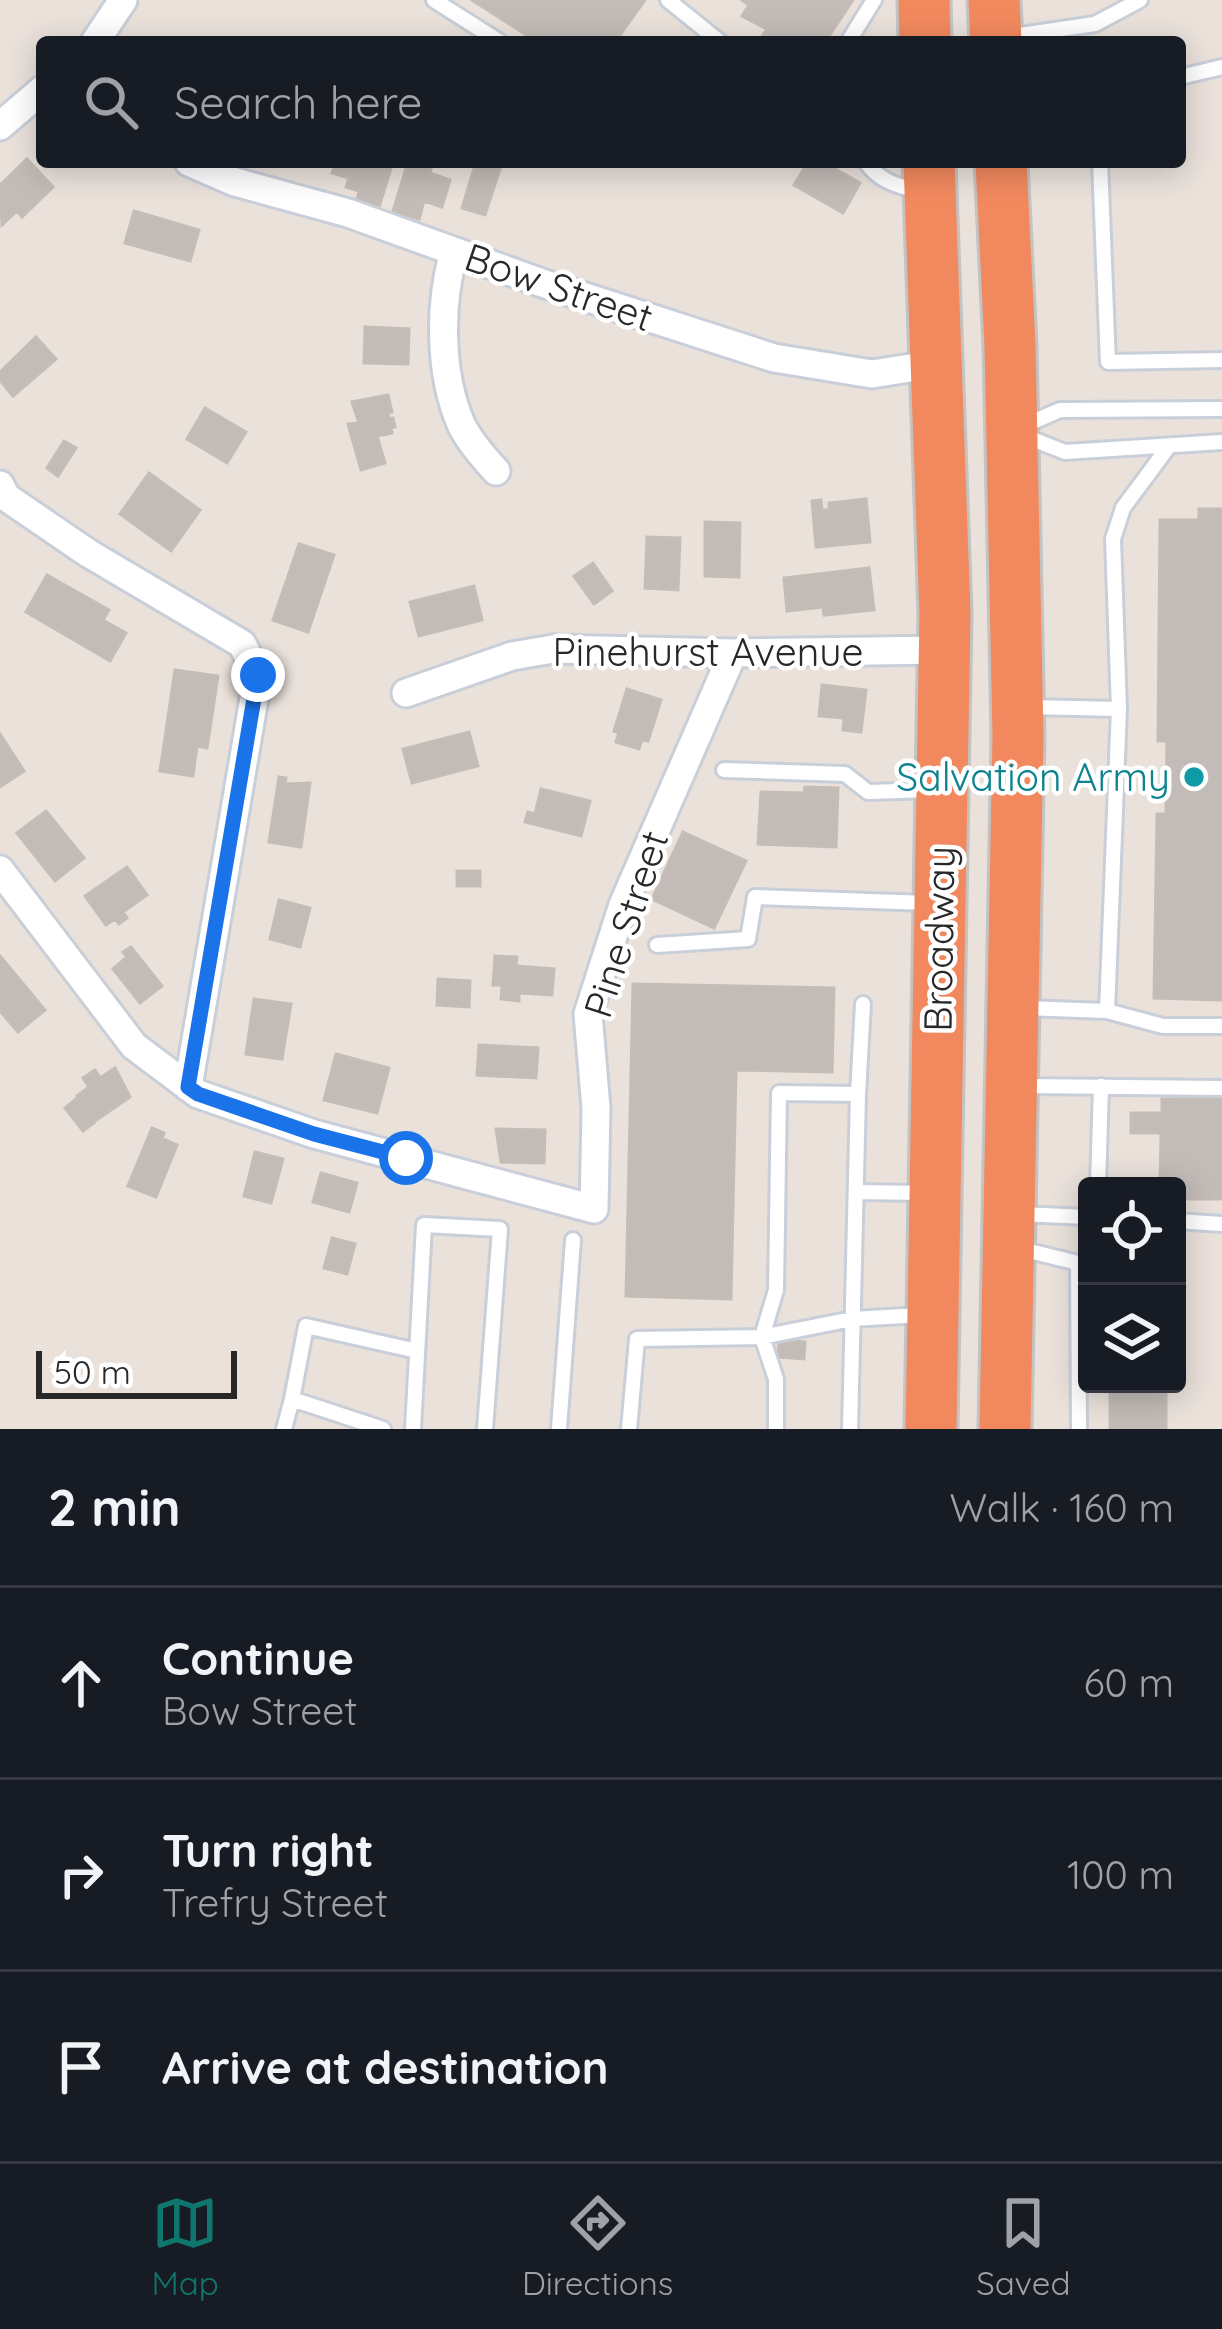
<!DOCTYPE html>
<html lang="en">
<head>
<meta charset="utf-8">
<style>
  body { margin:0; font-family:Quicksand,sans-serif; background:#242831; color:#f1f3f6 }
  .controls { position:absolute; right:36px; bottom:36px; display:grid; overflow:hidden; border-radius:12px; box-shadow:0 6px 30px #0003 }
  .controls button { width:108px; height:108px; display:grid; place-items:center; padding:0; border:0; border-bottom:3px solid #363941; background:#171b24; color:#f1f3f6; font:60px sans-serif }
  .scale { position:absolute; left:36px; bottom:30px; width:201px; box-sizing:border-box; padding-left:12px; border:6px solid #282828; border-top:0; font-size:33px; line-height:42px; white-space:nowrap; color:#282828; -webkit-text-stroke:9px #fff; paint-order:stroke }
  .stop { position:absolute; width:36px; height:36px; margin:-27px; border:9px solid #1a73e8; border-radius:50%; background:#fff }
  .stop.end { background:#1a73e8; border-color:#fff; box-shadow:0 3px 12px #0008 }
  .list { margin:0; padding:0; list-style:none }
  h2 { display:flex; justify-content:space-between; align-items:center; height:156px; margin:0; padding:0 48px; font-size:51px }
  h2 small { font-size:39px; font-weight:400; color:#9ea1a6 }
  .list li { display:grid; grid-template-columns:78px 1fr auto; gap:36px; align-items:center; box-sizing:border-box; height:192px; padding:0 48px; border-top:3px solid #363941 }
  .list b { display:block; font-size:45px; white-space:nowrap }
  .list p { margin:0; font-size:39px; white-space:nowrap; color:#9ea1a6 }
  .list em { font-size:39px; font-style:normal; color:#9ea1a6 }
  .icon { flex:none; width:66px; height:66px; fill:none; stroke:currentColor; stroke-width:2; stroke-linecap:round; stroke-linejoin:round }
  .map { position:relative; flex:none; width:1222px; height:1429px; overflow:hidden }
  .search { position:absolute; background:#171b24; box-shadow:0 6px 30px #0003; left:36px; right:36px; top:36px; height:132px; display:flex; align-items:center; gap:30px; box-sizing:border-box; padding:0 42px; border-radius:12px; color:#9ea1a6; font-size:45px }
  .sheet { height:732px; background:#171b24 }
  nav { display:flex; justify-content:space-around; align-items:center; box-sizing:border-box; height:168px; border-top:3px solid #363941; background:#171b24; font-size:33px; color:#9ea1a6 }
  nav a { display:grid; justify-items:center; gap:6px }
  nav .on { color:#0f766e }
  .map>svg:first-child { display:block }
</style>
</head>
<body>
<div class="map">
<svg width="1222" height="1429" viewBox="0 0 1222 1429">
  <rect width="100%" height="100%" fill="#eae1db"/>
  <path fill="#c2bbb7" stroke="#c5bdb5" stroke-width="3" d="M 472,0 L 645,0 L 615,42 L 537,42 Z
    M 742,0 L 853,0 L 825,42 L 763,42 L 760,40 L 767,29 L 742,16 L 749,5 Z
    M 27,159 L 53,187 L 22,217 L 17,211 L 2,225 L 0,185 Z
    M 336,162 L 393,162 L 379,207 L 357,200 L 359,191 L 346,187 L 349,178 L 332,173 Z
    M 408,162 L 432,165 L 430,173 L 450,180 L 442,207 L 424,201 L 419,219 L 393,211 Z
    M 476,162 L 501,166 L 485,215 L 462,208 Z
    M 808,162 L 823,162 L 860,183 L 843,213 L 794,185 Z
    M 134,211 L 199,230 L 190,261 L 125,243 Z
    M 365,327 L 409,329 L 408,364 L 364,363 Z
    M 36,337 L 56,359 L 13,396 L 0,380 L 0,372 Z
    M 388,395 L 392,412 L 388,413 L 389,419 L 393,418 L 395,427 L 391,428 L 392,433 L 377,436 L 385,463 L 361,470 L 348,424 L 359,423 L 352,402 Z
    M 205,408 L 246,432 L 227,463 L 187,439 Z
    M 64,441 L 76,448 L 58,476 L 47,468 Z
    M 149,473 L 200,510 L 171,551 L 120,514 Z
    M 866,499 L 870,542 L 816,547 L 812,501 L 821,500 L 822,510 L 829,510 L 829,503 Z
    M 1199,509 L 1222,509 L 1222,1000 L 1154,998 L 1157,814 L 1166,814 L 1167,741 L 1158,741 L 1160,520 L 1199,520 Z
    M 705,522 L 740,523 L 739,577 L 705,576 Z
    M 647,537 L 680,538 L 678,590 L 645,588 Z
    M 299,544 L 334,555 L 308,632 L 273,620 Z
    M 593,563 L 612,591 L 594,604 L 574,576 Z
    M 869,568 L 874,610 L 824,615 L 823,607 L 787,611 L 784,578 Z
    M 47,575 L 109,610 L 103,620 L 126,633 L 110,661 L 26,612 Z
    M 474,586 L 482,620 L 419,636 L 410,602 Z
    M 175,670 L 218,676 L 207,748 L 197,746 L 193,776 L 160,771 Z
    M 822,685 L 866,690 L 861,732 L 843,730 L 844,718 L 819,716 Z
    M 627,689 L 661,700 L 648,741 L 642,740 L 639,749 L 616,742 L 619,733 L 614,731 Z
    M 469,732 L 478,766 L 412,783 L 403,749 Z
    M 0,734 L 24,771 L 0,787 Z
    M 279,777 L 286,778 L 285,784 L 310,783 L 301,847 L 269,842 Z
    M 805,787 L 838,788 L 836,847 L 758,844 L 761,792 L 804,793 Z
    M 541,789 L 590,801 L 581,836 L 525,822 L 528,812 L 535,814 Z
    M 46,811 L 84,858 L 55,881 L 17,833 Z
    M 683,832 L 746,861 L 714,928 L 652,899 Z
    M 127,867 L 147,895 L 123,912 L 127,918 L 119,924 L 115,919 L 106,925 L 85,896 Z
    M 457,871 L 480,871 L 480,886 L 457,886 Z
    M 279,900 L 310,908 L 300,947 L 270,939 Z
    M 131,947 L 162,986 L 140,1003 L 113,969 L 127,957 L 123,952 Z
    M 0,956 L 45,1010 L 18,1032 L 0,1011 Z
    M 495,956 L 517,957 L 516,966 L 554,969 L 552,995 L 519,993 L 519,1001 L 501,999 L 502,985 L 493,985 Z
    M 438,979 L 470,981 L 469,1007 L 437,1005 Z
    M 633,984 L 834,988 L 832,1072 L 736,1070 L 731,1299 L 626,1296 Z
    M 254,999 L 291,1004 L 282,1059 L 246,1054 Z
    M 479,1045 L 538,1048 L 536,1078 L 477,1075 Z
    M 336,1054 L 389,1068 L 377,1113 L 324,1100 Z
    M 115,1068 L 130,1097 L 95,1121 L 77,1096 L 89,1087 L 83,1078 L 95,1070 L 100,1078 Z
    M 76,1099 L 94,1123 L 83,1131 L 65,1108 Z
    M 1162,1099 L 1222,1099 L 1222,1199 L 1177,1199 L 1177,1186 L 1160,1186 L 1161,1133 L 1131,1133 L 1131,1113 L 1162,1113 Z
    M 152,1128 L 164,1133 L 162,1138 L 177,1145 L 156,1197 L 128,1186 Z
    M 496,1129 L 545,1130 L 544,1163 L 501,1162 Z
    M 255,1152 L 283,1159 L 271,1203 L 244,1196 Z
    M 321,1173 L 357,1183 L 349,1212 L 313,1202 Z
    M 332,1238 L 355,1244 L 347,1274 L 324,1268 Z
    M 779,1340 L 805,1342 L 804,1359 L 778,1357 Z
    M 1110,1384 L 1166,1384 L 1166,1429 L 1110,1429 Z"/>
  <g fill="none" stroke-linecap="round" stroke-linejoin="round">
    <defs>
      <path id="lane" d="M 434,0 L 500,42
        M 668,0 L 720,42
        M 1006,37 L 1095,24 L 1140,0
        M 848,42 L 874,0
        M 1180,77 L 1222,67
        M 866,162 C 879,181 897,186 919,191
        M 1100,162 L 1108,362 L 1222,360
        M 1021,427 L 1060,410 L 1222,409
        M 1022,435 L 1065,452 L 1222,442
        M 1028,707 L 1119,709
        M 724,770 L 845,774 L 868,792 L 930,790
        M 657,945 L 748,939 L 755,897 L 928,903
        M 1024,1008 L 1107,1011 L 1163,1026 L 1222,1026
        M 1107,1011 L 1119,709 L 1113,539 L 1123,508 L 1169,446
        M 1023,1086 L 1222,1088
        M 1098,1186 L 1101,1086
        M 856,1192 L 924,1193
        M 1020,1214 L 1087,1217
        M 1177,1221 L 1222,1224
        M 1017,1248 L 1078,1263 L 1079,1429
        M 292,1399 L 306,1326 L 417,1351
        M 284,1429 L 292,1399 L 383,1429
        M 413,1429 L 424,1225 L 500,1229 L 485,1429
        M 559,1429 L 573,1240
        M 629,1429 L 637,1339 L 762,1337 L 852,1319 L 922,1315
        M 776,1429 L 776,1379 L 762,1337 L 776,1290 L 779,1093 L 858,1094 L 863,1004
        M 850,1429 L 858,1094"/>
      <path id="street" d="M 95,42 L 123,0
        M 0,126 L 42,90
        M 189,162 L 235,182 L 348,213 L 542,283 L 774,358 L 872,374 L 936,364
        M 454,252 C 439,304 439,373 461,424 C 469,441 483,457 496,471
        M 0,485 L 6,497 L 88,553 L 242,644 L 258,675 L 188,1087
        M 406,693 L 512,656 L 553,649 L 733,653 L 944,650
        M 0,870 L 134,1046 L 198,1094 L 314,1134 L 594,1209 L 596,1108 L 588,1014 L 623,905 L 733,653"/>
      <path id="highway" d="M 924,0 L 925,42
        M 994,0 L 996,42
        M 929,162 L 945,614 L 931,1429
        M 1001,162 L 1010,346 L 1018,736 L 1005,1429"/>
    </defs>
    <use href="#lane" stroke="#c9cfd9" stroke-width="20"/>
    <use href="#street" stroke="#c9cfd9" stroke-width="33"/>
    <use href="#highway" stroke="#c3c3c3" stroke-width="57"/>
    <use href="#lane" stroke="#fff" stroke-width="14"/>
    <use href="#street" stroke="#fff" stroke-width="27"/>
    <use href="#highway" stroke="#f2895e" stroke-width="51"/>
  </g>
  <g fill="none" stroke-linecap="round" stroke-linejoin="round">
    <path stroke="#1a73e8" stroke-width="15" d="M 258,675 L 188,1087 L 198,1094 L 314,1134 L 406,1158"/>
  </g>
  <circle fill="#0f9aa8" stroke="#fff" stroke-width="4.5" cx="1194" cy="777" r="12"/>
  <g text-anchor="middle" stroke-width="9" stroke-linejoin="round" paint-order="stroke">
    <g font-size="39" fill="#282828" stroke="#fff">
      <text transform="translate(559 287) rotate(19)" y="14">Bow Street</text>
      <text x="708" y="666">Pinehurst Avenue</text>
      <text transform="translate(626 924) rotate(-72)" y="14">Pine Street</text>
      <text transform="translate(939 939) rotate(-89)" y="14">Broadway</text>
    </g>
    <g font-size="39" fill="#0d838f" stroke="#fff" text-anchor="end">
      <text x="1170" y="791">Salvation Army</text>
    </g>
  </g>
</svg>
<div class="controls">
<button><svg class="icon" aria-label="locate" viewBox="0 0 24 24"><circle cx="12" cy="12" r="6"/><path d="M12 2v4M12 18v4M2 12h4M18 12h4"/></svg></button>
<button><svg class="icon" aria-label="layers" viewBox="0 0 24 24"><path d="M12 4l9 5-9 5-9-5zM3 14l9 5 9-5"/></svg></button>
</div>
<div class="scale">50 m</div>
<div class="stop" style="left:406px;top:1158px"></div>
<div class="stop end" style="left:258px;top:675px"></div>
<div class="search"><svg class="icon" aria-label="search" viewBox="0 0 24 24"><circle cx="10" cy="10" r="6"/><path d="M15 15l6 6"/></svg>Search here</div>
</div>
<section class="sheet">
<h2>2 min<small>Walk · 160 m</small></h2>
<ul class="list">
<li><svg class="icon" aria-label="ahead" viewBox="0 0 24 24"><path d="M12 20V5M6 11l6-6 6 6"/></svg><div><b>Continue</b><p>Bow Street</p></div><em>60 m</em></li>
<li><svg class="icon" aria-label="right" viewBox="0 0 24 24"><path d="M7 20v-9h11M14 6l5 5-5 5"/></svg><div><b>Turn right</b><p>Trefry Street</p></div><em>100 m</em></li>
<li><svg class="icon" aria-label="arrive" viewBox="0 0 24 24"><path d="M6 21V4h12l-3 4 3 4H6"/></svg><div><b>Arrive at destination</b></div></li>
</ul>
</section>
<nav>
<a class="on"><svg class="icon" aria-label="map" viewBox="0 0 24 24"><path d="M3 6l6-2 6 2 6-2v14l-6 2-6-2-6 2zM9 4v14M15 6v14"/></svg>Map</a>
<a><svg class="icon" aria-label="directions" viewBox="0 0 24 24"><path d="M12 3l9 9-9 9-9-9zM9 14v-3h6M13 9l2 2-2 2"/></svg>Directions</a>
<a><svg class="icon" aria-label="saved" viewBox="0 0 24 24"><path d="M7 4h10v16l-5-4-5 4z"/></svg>Saved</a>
</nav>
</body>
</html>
